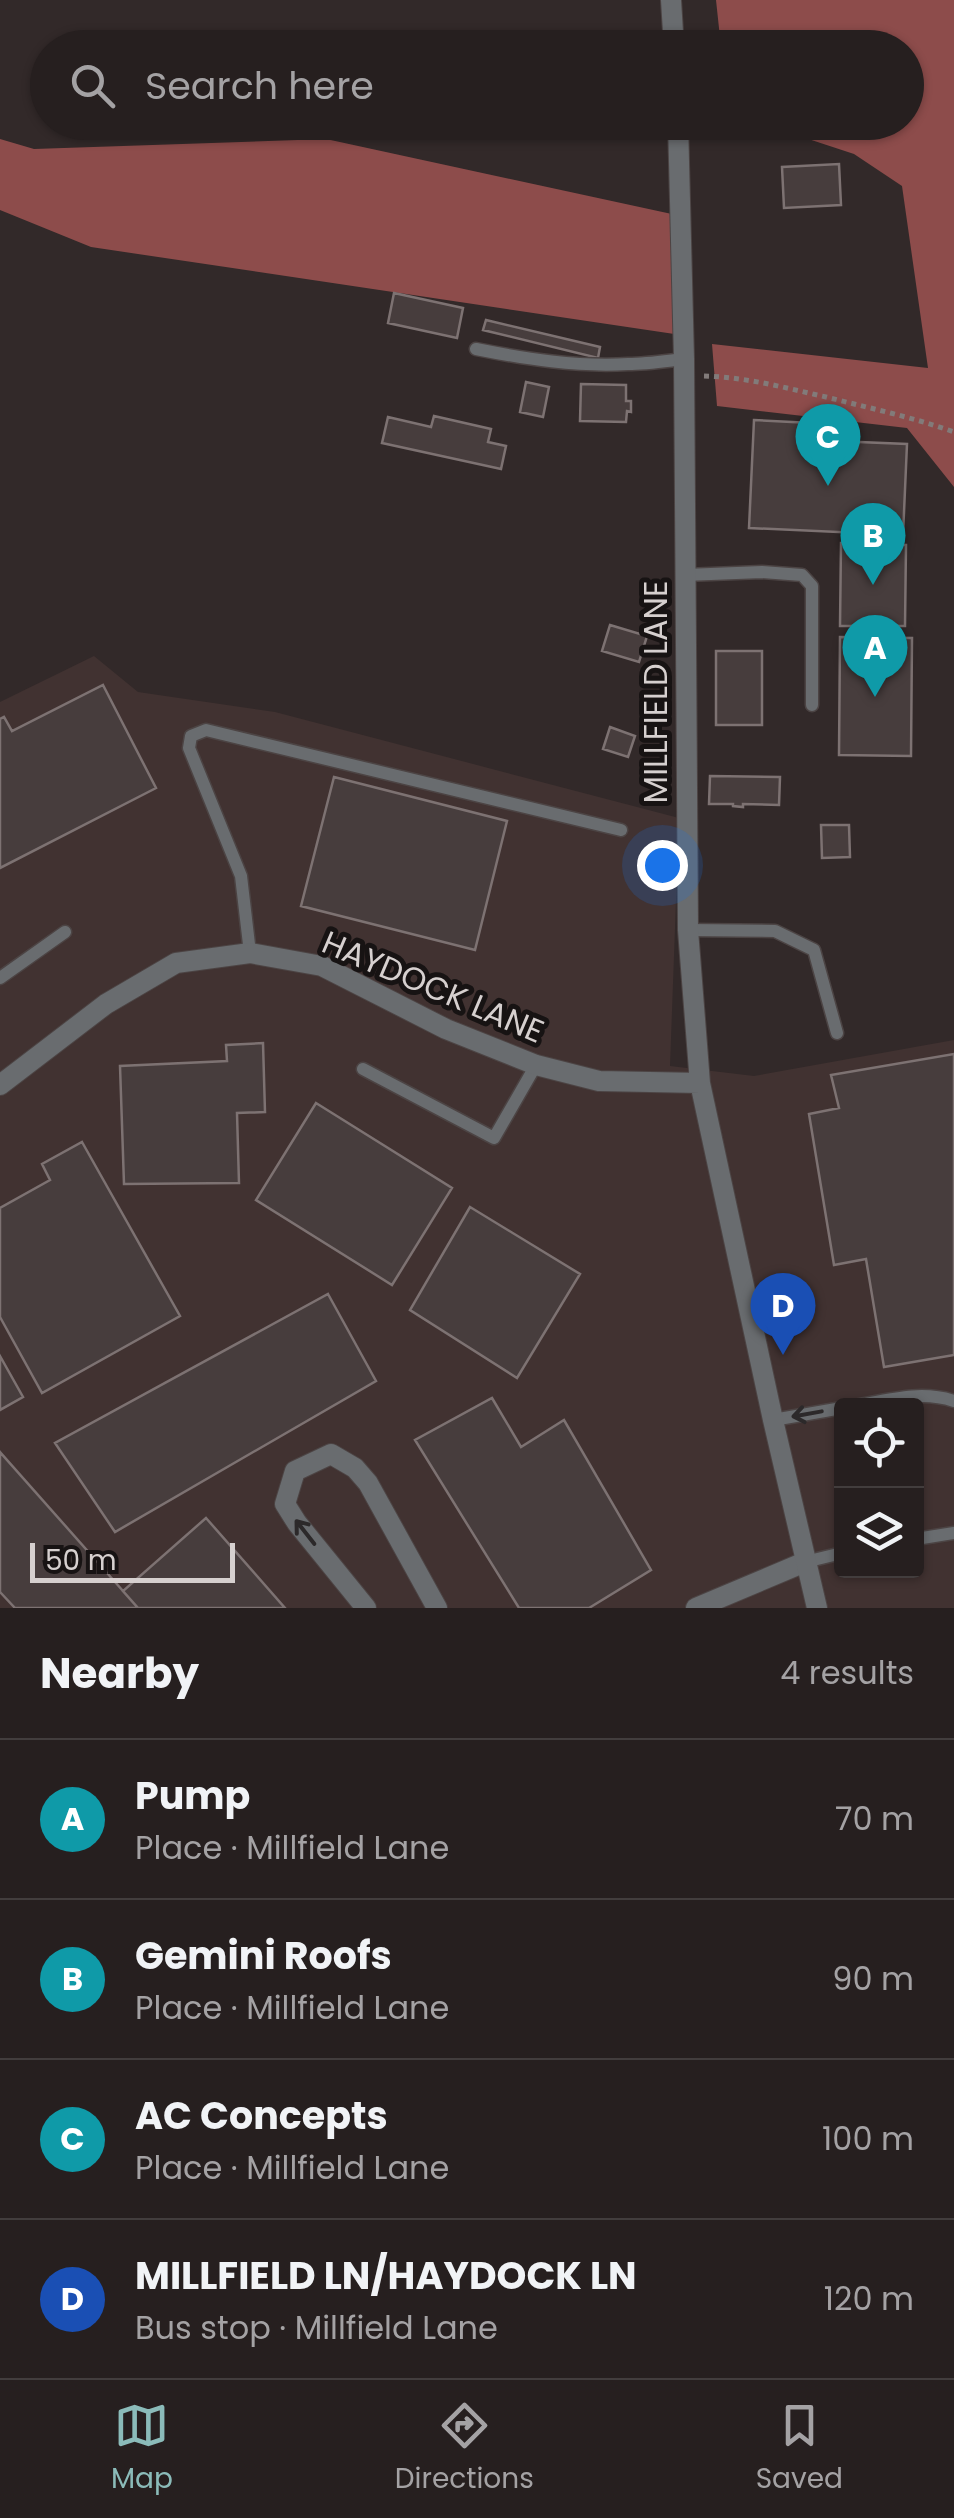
<!DOCTYPE html>
<html lang="en">
<head>
<meta charset="utf-8">
<style>
  body { margin:0; font-family:Poppins,sans-serif; background:#322c2c; color:#f1f3f6 }
  .controls { position:absolute; right:30px; bottom:30px; display:grid; overflow:hidden; border-radius:10px; box-shadow:0 2px 8px #0004 }
  .controls button { width:90px; height:90px; display:grid; place-items:center; padding:0; border:0; border-bottom:2px solid #423d3d; background:#261f1f; color:#f1f3f6; font:50px sans-serif }
  .scale { position:absolute; left:30px; bottom:25px; width:205px; box-sizing:border-box; padding-left:10px; border:5px solid #d6d0cf; border-top:0; font-size:28px; line-height:35px; white-space:nowrap; color:#d6d0cf; -webkit-text-stroke:8px #171313; paint-order:stroke }
  .you { position:absolute; left:662px; top:865px; width:35px; height:35px; margin:-25px; border:8px solid #fff; border-radius:50%; background:#1a73e8; box-shadow:0 0 0 15px #1a73e833 }
  .badge { display:grid; place-items:center; width:65px; height:65px; border-radius:50%; background:#8bbbb9; color:#fff; font-size:32px; font-weight:700 }
  .pin { position:absolute; translate:-50% -82px; filter:drop-shadow(0 2px 5px #0008) }
  .pin::after { content:''; position:absolute; top:52px; width:35px; height:30px; background:inherit; clip-path:polygon(0 0,100% 0,50% 100%) }
  .list { margin:0; padding:0; list-style:none }
  h2 { display:flex; justify-content:space-between; align-items:center; height:130px; margin:0; padding:0 40px; font-size:42px }
  h2 small { font-size:32px; font-weight:400; color:#a4a2a4 }
  .list li { display:grid; grid-template-columns:65px 1fr auto; gap:30px; align-items:center; box-sizing:border-box; height:160px; padding:0 40px; border-top:2px solid #423d3d }
  .list b { display:block; font-size:38px; white-space:nowrap }
  .list p { margin:0; font-size:32px; white-space:nowrap; color:#a4a2a4 }
  .list em { font-size:32px; font-style:normal; color:#a4a2a4 }
  .icon { flex:none; width:55px; height:55px; fill:none; stroke:currentColor; stroke-width:2; stroke-linecap:round; stroke-linejoin:round }
  .map { position:relative; flex:none; width:954px; height:1608px; overflow:hidden }
  .search { position:absolute; background:#261f1f; box-shadow:0 2px 8px #0004; left:30px; right:30px; top:30px; height:110px; display:flex; align-items:center; gap:25px; box-sizing:border-box; padding:0 35px; border-radius:55px; color:#a4a2a4; font-size:38px }
  .sheet { height:770px; background:#261f1f }
  nav { display:flex; justify-content:space-around; align-items:center; box-sizing:border-box; height:140px; border-top:2px solid #423d3d; background:#261f1f; font-size:28px; color:#a4a2a4 }
  nav a { display:grid; justify-items:center; gap:5px }
  nav .on { color:#8bbbb9 }
  .map>svg:first-child { display:block }
</style>
</head>
<body>
<div class="map">
<svg width="954" height="1608" viewBox="0 0 954 1608">
  <rect width="100%" height="100%" fill="#322929"/>
  <path fill="#413231" fill-rule="evenodd" d="M 94,656 L 138,692 L 275,712 L 679,818 L 670,1066 L 754,1076 L 954,1040 L 954,1608 L 0,1608 L 0,702 ZM 842,1406 L 916,1406 L 916,1570 L 842,1570 Z"/>
  <path fill="#8d4c4b" d="M 716,0 L 954,0 L 954,487 L 907,428 L 717,406 L 712,344 L 928,368 L 902,186 L 854,154 L 760,123 L 906,122 L 906,48 L 721,47 Z
    M 0,139 L 34,149 L 326,139 L 681,216 L 681,335 L 91,247 L 0,210 Z"/>
  <path fill="#473d3d" stroke="#7d7272" stroke-width="2.5" d="M 839,164 L 841,205 L 784,208 L 782,167 Z
    M 394,293 L 463,308 L 457,338 L 388,323 Z
    M 486,320 L 600,347 L 598,358 L 483,330 Z
    M 526,382 L 549,387 L 543,417 L 520,412 Z
    M 581,384 L 626,385 L 626,401 L 631,401 L 631,412 L 627,411 L 626,422 L 580,421 Z
    M 434,416 L 491,429 L 488,442 L 506,446 L 501,469 L 382,443 L 388,417 L 431,427 Z
    M 754,420 L 811,423 L 810,440 L 907,444 L 903,535 L 749,528 Z
    M 841,543 L 906,545 L 905,626 L 840,626 Z
    M 610,625 L 647,636 L 639,662 L 602,651 Z
    M 840,637 L 912,638 L 911,756 L 839,755 Z
    M 716,651 L 762,651 L 762,725 L 716,725 Z
    M 103,685 L 156,788 L 0,868 L 0,719 L 4,717 L 12,731 Z
    M 610,727 L 635,736 L 628,757 L 603,749 Z
    M 710,776 L 780,777 L 779,805 L 743,804 L 743,807 L 733,806 L 733,804 L 709,804 Z
    M 334,777 L 507,821 L 475,950 L 301,906 Z
    M 821,825 L 849,825 L 850,857 L 822,858 Z
    M 263,1043 L 265,1112 L 237,1113 L 239,1183 L 124,1184 L 120,1066 L 227,1061 L 226,1045 Z
    M 954,1054 L 954,1355 L 884,1367 L 866,1259 L 834,1265 L 809,1114 L 839,1108 L 831,1075 Z
    M 316,1103 L 452,1188 L 392,1285 L 256,1200 Z
    M 82,1142 L 180,1316 L 42,1393 L 0,1317 L 0,1208 L 50,1180 L 42,1164 Z
    M 470,1207 L 580,1274 L 517,1378 L 410,1310 Z
    M 328,1294 L 376,1381 L 115,1532 L 55,1443 Z
    M 0,1356 L 23,1397 L 0,1410 Z
    M 492,1398 L 521,1447 L 564,1420 L 651,1570 L 589,1608 L 519,1608 L 415,1440 Z
    M 0,1452 L 123,1591 L 138,1608 L 15,1608 L 0,1592 Z
    M 206,1518 L 285,1608 L 138,1608 L 123,1591 Z"/>
  <g fill="none" stroke-linecap="round" stroke-linejoin="round">
    <defs>
      <path id="service" d="M 476,349 C 526,359 577,367 628,364 C 647,364 666,361 684,359
        M 685,575 L 762,572 L 802,575 L 812,586 L 812,705
        M 688,930 L 775,931 L 814,950 L 837,1033
        M 250,953 L 241,876 L 189,748 L 191,736 L 206,730 L 621,830
        M 0,978 L 65,932
        M 363,1069 L 494,1138 L 536,1065
        M 855,1406 C 888,1400 921,1390 954,1401
        M 773,1420 L 842,1408
        M 916,1539 L 954,1533
        M 805,1562 L 842,1553"/>
      <path id="minor" d="M 366,1608 L 297,1523 L 285,1504 L 295,1471 L 331,1454 L 355,1468 L 368,1483 L 437,1608
        M 696,1608 L 805,1562"/>
      <path id="tertiary" d="M 671,0 L 674,48
        M 678,122 L 684,359 L 688,930 L 700,1083 L 773,1420 L 817,1608
        M 0,1085 L 106,1004 L 176,963 L 250,953 L 322,966 L 446,1029 L 536,1065 L 599,1081 L 700,1083"/>
    </defs>
    <use href="#service" stroke="#4c4444" stroke-width="15"/>
    <use href="#minor" stroke="#4c4444" stroke-width="22"/>
    <use href="#tertiary" stroke="#4c4444" stroke-width="22"/>
    <path stroke="#827b7a" stroke-width="5" stroke-dasharray="5 5" stroke-linecap="butt" d="M 704,376 C 746,377 786,388 826,397 C 869,408 912,417 954,432"/>
    <use href="#service" stroke="#696c6f" stroke-width="12"/>
    <use href="#minor" stroke="#696c6f" stroke-width="20"/>
    <use href="#tertiary" stroke="#696c6f" stroke-width="20"/>
  </g>
  <defs><path id="oneway-shaft" d="M-6 0H5M1.5-3L5.5 0L1.5 3" fill="none" stroke-width="1.6" stroke-linecap="round" stroke-linejoin="round" transform="scale(2.5)"/></defs>
  <g stroke="#2c292a">
    <use href="#oneway-shaft" transform="translate(807 1414) rotate(170)"/>
    <use href="#oneway-shaft" transform="translate(305 1532) rotate(-128)"/>
  </g>
  <g text-anchor="middle" stroke-width="10" stroke-linejoin="round" paint-order="stroke">
    <g font-size="32" fill="#d6d0cf" stroke="#171313">
      <text transform="translate(656 692) rotate(-90)" y="11">MILLFIELD LANE</text>
      <text transform="translate(433 987) rotate(23)" y="11">HAYDOCK LANE</text>
    </g>
  </g>
</svg>
<div class="controls">
<button><svg class="icon" aria-label="locate" viewBox="0 0 24 24"><circle cx="12" cy="12" r="6"/><path d="M12 2v4M12 18v4M2 12h4M18 12h4"/></svg></button>
<button><svg class="icon" aria-label="layers" viewBox="0 0 24 24"><path d="M12 4l9 5-9 5-9-5zM3 14l9 5 9-5"/></svg></button>
</div>
<div class="scale">50 m</div>
<div class="you"></div>
<div class="pin badge" style="left:875px;top:697px;background:#0f9aa8">A</div>
<div class="pin badge" style="left:873px;top:585px;background:#0f9aa8">B</div>
<div class="pin badge" style="left:828px;top:486px;background:#0f9aa8">C</div>
<div class="pin badge" style="left:783px;top:1355px;background:#1a4fb4">D</div>
<div class="search"><svg class="icon" aria-label="search" viewBox="0 0 24 24"><circle cx="10" cy="10" r="6"/><path d="M15 15l6 6"/></svg>Search here</div>
</div>
<section class="sheet">
<h2>Nearby<small>4 results</small></h2>
<ul class="list">
<li><span class="badge" style="background:#0f9aa8">A</span><div><b>Pump</b><p>Place · Millfield Lane</p></div><em>70 m</em></li>
<li><span class="badge" style="background:#0f9aa8">B</span><div><b>Gemini Roofs</b><p>Place · Millfield Lane</p></div><em>90 m</em></li>
<li><span class="badge" style="background:#0f9aa8">C</span><div><b>AC Concepts</b><p>Place · Millfield Lane</p></div><em>100 m</em></li>
<li><span class="badge" style="background:#1a4fb4">D</span><div><b>MILLFIELD LN/HAYDOCK LN</b><p>Bus stop · Millfield Lane</p></div><em>120 m</em></li>
</ul>
</section>
<nav>
<a class="on"><svg class="icon" aria-label="map" viewBox="0 0 24 24"><path d="M3 6l6-2 6 2 6-2v14l-6 2-6-2-6 2zM9 4v14M15 6v14"/></svg>Map</a>
<a><svg class="icon" aria-label="directions" viewBox="0 0 24 24"><path d="M12 3l9 9-9 9-9-9zM9 14v-3h6M13 9l2 2-2 2"/></svg>Directions</a>
<a><svg class="icon" aria-label="saved" viewBox="0 0 24 24"><path d="M7 4h10v16l-5-4-5 4z"/></svg>Saved</a>
</nav>
</body>
</html>
